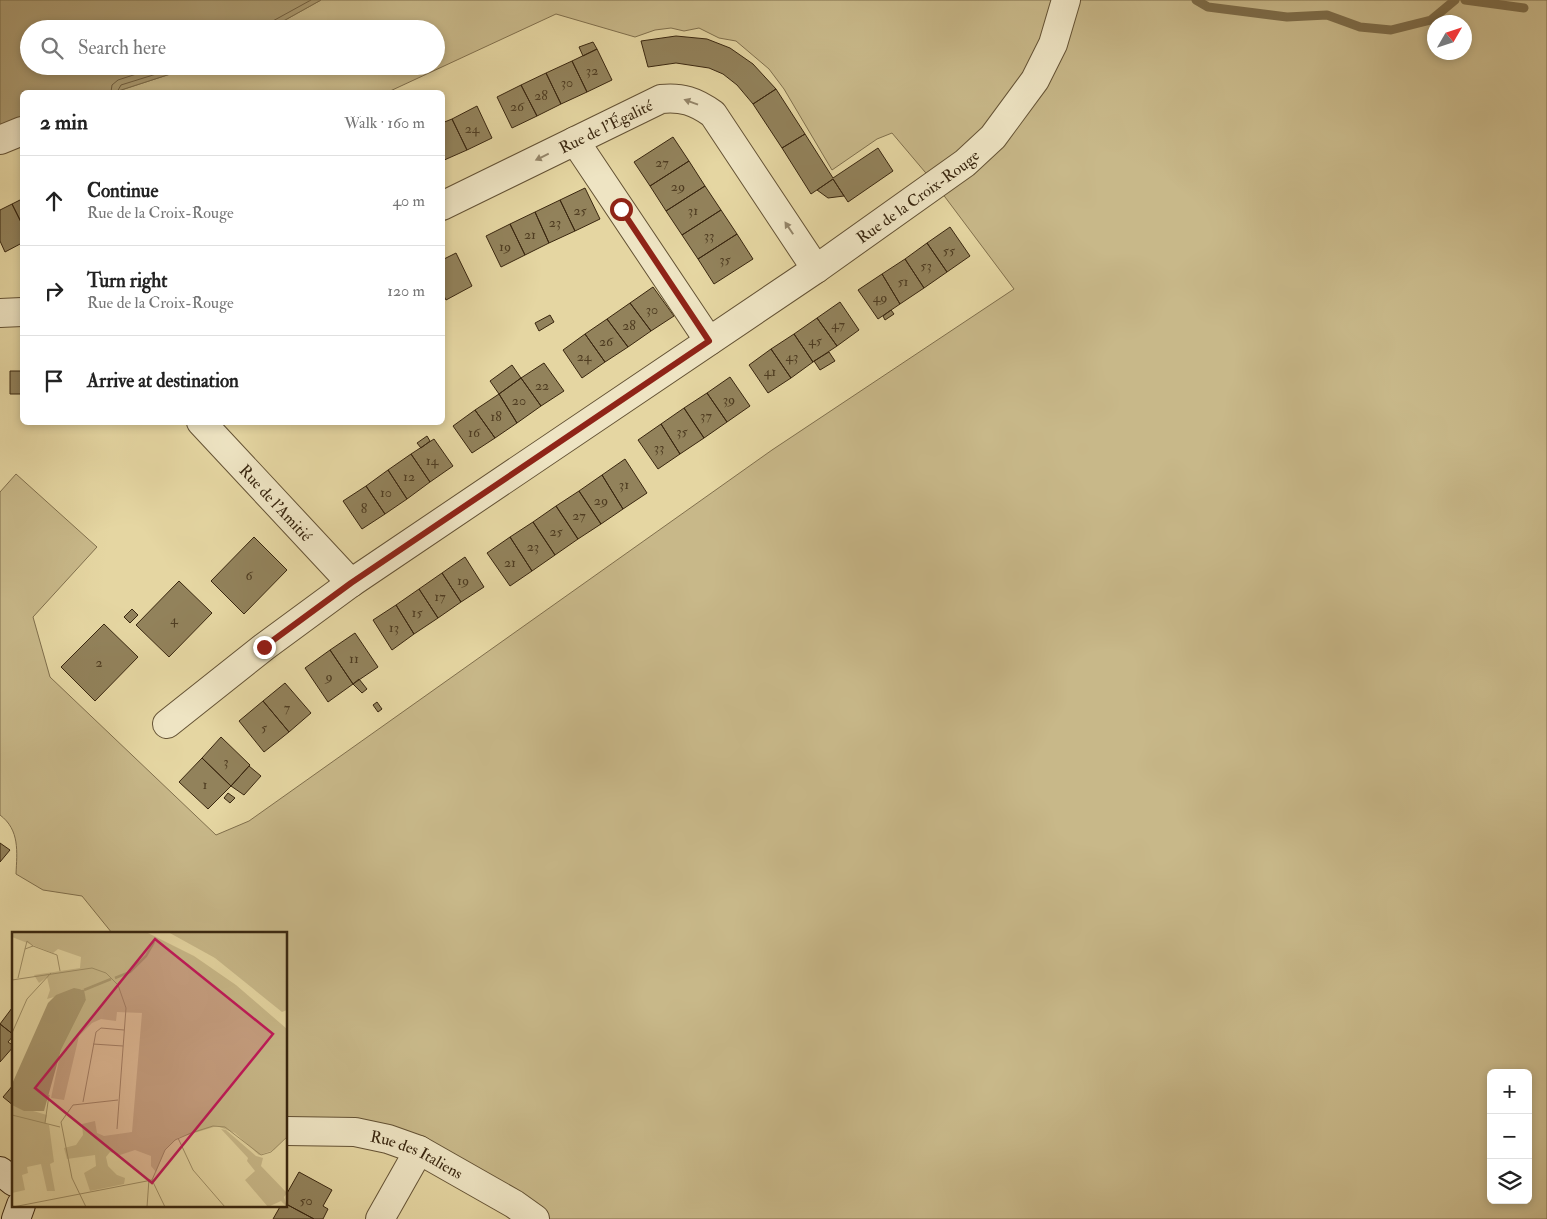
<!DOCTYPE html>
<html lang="en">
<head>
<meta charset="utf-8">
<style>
  body { margin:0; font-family:"IM FELL Double Pica",serif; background:#f2f2f2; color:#222 }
  .controls { position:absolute; right:15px; bottom:15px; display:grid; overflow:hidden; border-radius:8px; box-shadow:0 2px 8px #0003 }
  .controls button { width:45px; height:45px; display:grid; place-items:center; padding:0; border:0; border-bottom:1px solid #e0e0e0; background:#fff; color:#222; font:25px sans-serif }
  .compass { position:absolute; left:1427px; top:15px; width:45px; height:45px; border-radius:50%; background:#fff; box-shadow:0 2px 8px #0003; rotate:51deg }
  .stop { position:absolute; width:15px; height:15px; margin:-11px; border:4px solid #8f2418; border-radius:50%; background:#fff }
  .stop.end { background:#8f2418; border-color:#fff; box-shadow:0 1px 5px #0008 }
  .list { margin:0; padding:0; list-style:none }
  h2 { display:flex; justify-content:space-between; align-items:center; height:65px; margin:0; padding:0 20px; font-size:21px }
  h2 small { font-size:16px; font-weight:400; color:#767676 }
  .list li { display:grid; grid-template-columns:32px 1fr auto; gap:15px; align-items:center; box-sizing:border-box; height:90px; padding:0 20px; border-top:1px solid #e0e0e0 }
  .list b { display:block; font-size:19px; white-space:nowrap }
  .list p { margin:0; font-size:16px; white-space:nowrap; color:#767676 }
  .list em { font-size:16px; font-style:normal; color:#767676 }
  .icon { flex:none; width:28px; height:28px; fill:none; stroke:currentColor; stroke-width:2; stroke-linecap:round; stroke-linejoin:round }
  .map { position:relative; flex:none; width:1547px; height:1219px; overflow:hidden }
  .search { position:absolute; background:#fff; box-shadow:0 2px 8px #0003; left:20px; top:20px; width:425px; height:55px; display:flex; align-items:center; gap:12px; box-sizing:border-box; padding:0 18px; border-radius:28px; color:#767676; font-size:19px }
  .panel { position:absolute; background:#fff; box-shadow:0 2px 8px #0003; left:20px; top:90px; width:425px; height:335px; border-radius:8px }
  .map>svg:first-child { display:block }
</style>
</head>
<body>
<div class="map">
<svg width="1547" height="1219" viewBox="0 0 1547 1219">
  <rect width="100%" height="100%" fill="#e5d6a2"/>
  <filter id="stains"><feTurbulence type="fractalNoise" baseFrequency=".004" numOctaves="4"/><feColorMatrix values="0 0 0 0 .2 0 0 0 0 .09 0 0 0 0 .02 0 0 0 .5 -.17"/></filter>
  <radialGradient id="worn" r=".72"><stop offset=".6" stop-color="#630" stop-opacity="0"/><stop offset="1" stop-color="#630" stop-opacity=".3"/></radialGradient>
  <path fill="#c8b889" stroke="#806f4c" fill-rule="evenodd" d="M 321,0 L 1547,0 L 1547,1219 L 535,1219 L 419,1150 L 286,1131 L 286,933 L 112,933 L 82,896 L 43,890 L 16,874 C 17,852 20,830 0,815 L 0,492 L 16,474 L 97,547 L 33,617 L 50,677 L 216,835 L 249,821 L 772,450 L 1014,289 L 936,185 L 892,133 L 877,139 L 832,170 L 784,89 L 769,69 L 736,41 L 719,38 L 699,28 L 684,31 L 671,28 L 655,30 L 635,37 L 556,14 L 388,92 L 115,92 L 195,66 L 436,66 L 436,29 L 269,29 ZM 1434,22 L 1464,22 L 1464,52 L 1434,52 ZM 1491,1073 L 1528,1073 L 1528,1200 L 1491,1200 Z"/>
  <path fill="#ab9a70" stroke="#7d6c49" d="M 0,0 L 321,0 L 269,29 L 29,29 L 29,66 L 195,66 L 115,92 L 22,92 L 22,122 L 0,129 Z"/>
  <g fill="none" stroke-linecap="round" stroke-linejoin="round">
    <path stroke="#726040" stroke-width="1" d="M 268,29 L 271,22 L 311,0
      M 111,92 L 112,85 L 118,80 L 161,66
      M 117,92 L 121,85 L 182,66"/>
    <path stroke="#7d6c49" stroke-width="9" d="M 1196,0 L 1208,7 L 1287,17 L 1327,15 L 1360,27 L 1391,30 L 1431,20 L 1455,0
      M 1465,0 L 1524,8"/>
  </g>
  <path fill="#92825b" stroke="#39260f" d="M 676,36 L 707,39 L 730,48 L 753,64 L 776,89 L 753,104 L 737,85 L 723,74 L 709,68 L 676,63 L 648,67 L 641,41 Z
    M 593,42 L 597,49 L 583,56 L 579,47 Z
    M 597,49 L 612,80 L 587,92 L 572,61 Z
    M 572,61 L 587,92 L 561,104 L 546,73 Z
    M 546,73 L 561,104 L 537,116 L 521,85 Z
    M 521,85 L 537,116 L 512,128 L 497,97 Z
    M 776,89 L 805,134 L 782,148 L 753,104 Z
    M 477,106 L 492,138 L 467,150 L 452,119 Z
    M 452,119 L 467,150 L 442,161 L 442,123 Z
    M 805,134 L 833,178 L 878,148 L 893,171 L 848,202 L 833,179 L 811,194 L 782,148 Z
    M 673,137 L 689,161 L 650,186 L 634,162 Z
    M 689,161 L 705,186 L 666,211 L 650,186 Z
    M 833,179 L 844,196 L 828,198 L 817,190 Z
    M 705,186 L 721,210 L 682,235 L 666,211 Z
    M 585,188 L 600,219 L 575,231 L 560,200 Z
    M 22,199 L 22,224 L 12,204 Z
    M 560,200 L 575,231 L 549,243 L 535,212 Z
    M 12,204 L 22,224 L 22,243 L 5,252 L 0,241 L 0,210 Z
    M 721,210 L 737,234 L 698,259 L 682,235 Z
    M 535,212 L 549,243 L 525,255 L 510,224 Z
    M 510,224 L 525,255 L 501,267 L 486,236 Z
    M 950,227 L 970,256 L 947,272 L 927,243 Z
    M 737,234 L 753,259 L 714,284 L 698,259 Z
    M 927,243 L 947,272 L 924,288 L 905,259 Z
    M 456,253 L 472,286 L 446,300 L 442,292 L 442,260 Z
    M 905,259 L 924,288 L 900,304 L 882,274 Z
    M 882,274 L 900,304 L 878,319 L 858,290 Z
    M 653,287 L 674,316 L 651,331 L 630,303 Z
    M 840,302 L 859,330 L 837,346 L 817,318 Z
    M 630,303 L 651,331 L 628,347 L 607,319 Z
    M 891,310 L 894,314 L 885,320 L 883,316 Z
    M 550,315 L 554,322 L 539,331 L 535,323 Z
    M 817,318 L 837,346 L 813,362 L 794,334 Z
    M 607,319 L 628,347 L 605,362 L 585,334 Z
    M 585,334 L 605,362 L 582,378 L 563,350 Z
    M 794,334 L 813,362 L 791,378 L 771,349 Z
    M 771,349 L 791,378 L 768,393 L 749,365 Z
    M 829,352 L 835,361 L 820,370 L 814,361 Z
    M 544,363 L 564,391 L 541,406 L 521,378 Z
    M 512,365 L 521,378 L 499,394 L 490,381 Z
    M 10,371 L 22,371 L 22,394 L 10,394 Z
    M 730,377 L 750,406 L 727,422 L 707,393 Z
    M 521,378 L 541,406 L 517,423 L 499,394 Z
    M 707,393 L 727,422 L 704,438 L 684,408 Z
    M 499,394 L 517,423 L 495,438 L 475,410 Z
    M 684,408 L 704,438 L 680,454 L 661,424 Z
    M 475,410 L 495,438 L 472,453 L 453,426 Z
    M 661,424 L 680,454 L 658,469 L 638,440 Z
    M 427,436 L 430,441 L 421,448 L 417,443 Z
    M 434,439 L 453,466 L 430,482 L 411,454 Z
    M 411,454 L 430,482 L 407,499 L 388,470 Z
    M 625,459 L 647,493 L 623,509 L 602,475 Z
    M 388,470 L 407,499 L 385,514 L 366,486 Z
    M 602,475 L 623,509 L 601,524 L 579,491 Z
    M 366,486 L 385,514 L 362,529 L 343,501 Z
    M 579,491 L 601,524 L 578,539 L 556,506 Z
    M 556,506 L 578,539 L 555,555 L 533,522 Z
    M 533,522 L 555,555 L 532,571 L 510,537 Z
    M 254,537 L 287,570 L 244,614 L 211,581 Z
    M 510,537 L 532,571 L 510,586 L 487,553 Z
    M 465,557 L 484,587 L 461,602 L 442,573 Z
    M 442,573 L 461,602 L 438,618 L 419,589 Z
    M 179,581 L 212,613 L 169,657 L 136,625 Z
    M 419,589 L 438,618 L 414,634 L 396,605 Z
    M 396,605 L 414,634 L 392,650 L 373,620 Z
    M 132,609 L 138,615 L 130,623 L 124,617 Z
    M 104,624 L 138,657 L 95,701 L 61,667 Z
    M 355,633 L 378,667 L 353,684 L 330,650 Z
    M 330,650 L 353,684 L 328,702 L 305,668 Z
    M 359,679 L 367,689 L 362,693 L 353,684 Z
    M 285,683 L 311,713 L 289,732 L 263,701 Z
    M 263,701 L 289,732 L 264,752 L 239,721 Z
    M 377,702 L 382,709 L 378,712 L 373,705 Z
    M 221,737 L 250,765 L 231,786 L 202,758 Z
    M 202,758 L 231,786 L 208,809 L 179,782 Z
    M 249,766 L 261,776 L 244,795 L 231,786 Z
    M 228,793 L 235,798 L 230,803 L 224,798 Z
    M 0,843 L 10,850 L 0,862 Z
    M 12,1008 L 14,1009 L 14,1035 L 0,1024 Z
    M 0,1024 L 14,1035 L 8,1042 L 14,1046 L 0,1062 Z
    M 14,1084 L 14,1106 L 3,1097 Z
    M 299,1172 L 332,1190 L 323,1206 L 328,1209 L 323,1219 L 314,1219 L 286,1204 L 286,1195 Z
    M 286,1204 L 314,1219 L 273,1219 L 281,1205 Z"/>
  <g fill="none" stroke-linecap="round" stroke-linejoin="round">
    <defs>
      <g id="street">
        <path d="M 0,140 L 22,131"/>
        <path d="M 575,141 L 709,341"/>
        <path id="s1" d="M 442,206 L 661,99 C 682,97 695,101 713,114 L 816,269"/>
        <path d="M 0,313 L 22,312"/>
        <path id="s2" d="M 201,422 L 351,583"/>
        <path id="s3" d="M 167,724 L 264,647 L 351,583 L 816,269 L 965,163 L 993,137 L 1035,80 L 1053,44 L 1066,0"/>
        <path id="s4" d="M 286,1131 L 355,1132 L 388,1139 L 419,1150 L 514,1204 L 535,1219"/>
        <path d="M 380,1219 L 419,1150"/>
      </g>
      <path id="secondary" d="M 0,1171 L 14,1182
        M 16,1219 L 21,1205"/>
    </defs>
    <use href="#street" stroke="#645234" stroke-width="30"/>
    <use href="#secondary" stroke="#39260f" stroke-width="30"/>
    <use href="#street" stroke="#eee4c3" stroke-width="28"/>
    <use href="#secondary" stroke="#eee4c3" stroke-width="28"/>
  </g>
  <defs><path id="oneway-solid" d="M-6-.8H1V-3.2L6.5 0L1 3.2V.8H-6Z" transform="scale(1.25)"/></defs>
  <g fill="#948569">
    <use href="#oneway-solid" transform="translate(691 102) rotate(-160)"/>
    <use href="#oneway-solid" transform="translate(542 157) rotate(154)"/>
    <use href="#oneway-solid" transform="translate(789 228) rotate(-124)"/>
  </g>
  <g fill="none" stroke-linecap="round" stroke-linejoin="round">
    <path stroke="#8f2418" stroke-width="6" d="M 264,647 L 351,583 L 709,341 L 621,209"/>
  </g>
  <g text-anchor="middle" stroke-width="4.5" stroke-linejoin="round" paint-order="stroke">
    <g font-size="14" fill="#4f3d22">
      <text x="592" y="75">32</text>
      <text x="567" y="87">30</text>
      <text x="541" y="100">28</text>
      <text x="517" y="111">26</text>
      <text x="472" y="133">24</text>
      <text x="662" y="167">27</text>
      <text x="678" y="191">29</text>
      <text x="580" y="215">25</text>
      <text x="693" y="215">31</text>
      <text x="555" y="227">23</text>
      <text x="530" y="239">21</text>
      <text x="709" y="240">33</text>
      <text x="505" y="251">19</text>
      <text x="949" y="255">55</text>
      <text x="725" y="264">35</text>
      <text x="926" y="270">53</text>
      <text x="903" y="286">51</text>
      <text x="880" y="302">49</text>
      <text x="652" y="314">30</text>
      <text x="838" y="329">47</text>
      <text x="629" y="330">28</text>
      <text x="815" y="345">45</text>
      <text x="606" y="346">26</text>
      <text x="584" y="361">24</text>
      <text x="792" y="361">43</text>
      <text x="770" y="376">41</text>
      <text x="542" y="390">22</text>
      <text x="729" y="404">39</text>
      <text x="519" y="405">20</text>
      <text x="706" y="420">37</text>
      <text x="496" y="421">18</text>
      <text x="682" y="436">35</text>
      <text x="474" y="437">16</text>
      <text x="659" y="452">33</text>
      <text x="432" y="465">14</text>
      <text x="409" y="481">12</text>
      <text x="624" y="489">31</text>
      <text x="386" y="497">10</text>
      <text x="601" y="505">29</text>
      <text x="364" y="513">8</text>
      <text x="579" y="520">27</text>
      <text x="556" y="536">25</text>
      <text x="533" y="551">23</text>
      <text x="510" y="567">21</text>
      <text x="249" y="580">6</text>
      <text x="463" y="585">19</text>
      <text x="440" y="601">17</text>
      <text x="417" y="617">15</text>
      <text x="174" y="624">4</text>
      <text x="394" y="632">13</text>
      <text x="354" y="663">11</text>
      <text x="99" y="667">2</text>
      <text x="329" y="681">9</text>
      <text x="287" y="712">7</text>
      <text x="264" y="732">5</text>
      <text x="226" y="766">3</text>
      <text x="205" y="789">1</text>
      <text x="306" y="1205">50</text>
    </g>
    <g font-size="16" fill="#39260f" stroke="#eee4c3">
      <text dy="6" stroke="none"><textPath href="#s1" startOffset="182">Rue de l'Égalité</textPath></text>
      <text dy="6" stroke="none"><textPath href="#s3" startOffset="918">Rue de la Croix-Rouge</textPath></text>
      <text dy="6" stroke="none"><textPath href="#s2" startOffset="110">Rue de l'Amitié</textPath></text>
      <text dy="6" stroke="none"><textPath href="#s4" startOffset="135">Rue des Italiens</textPath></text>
    </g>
  </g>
  <g transform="translate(12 932)">
    <rect width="275" height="275" fill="#e5d6a2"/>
    <path d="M 0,0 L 134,0 L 182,24 L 224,53 L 275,97 L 275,205 L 262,218 L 247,223 L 223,201 L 205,194 L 166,206 L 153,218 L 144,240 L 139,234 L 139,224 L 123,218 L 108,223 L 98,220 L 94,225 L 96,234 L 105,243 L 113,246 L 112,252 L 78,259 L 72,241 L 84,234 L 83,223 L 55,227 L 52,216 L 64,213 L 71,203 L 70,192 L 83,189 L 85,201 L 92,204 L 120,200 L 130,81 L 105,80 L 104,89 L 89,87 L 80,91 L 67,104 L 52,168 L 39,166 L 49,118 L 74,68 L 70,57 L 35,67 L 38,58 L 35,45 L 27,51 L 22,43 L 68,36 L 69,25 L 46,17 L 41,21 L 0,5 ZM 156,0 L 275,0 L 275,78 L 270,80 L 203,26 ZM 0,173 L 35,183 L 33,191 L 37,193 L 42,230 L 38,232 L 43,259 L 35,259 L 29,232 L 15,235 L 16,241 L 10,243 L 13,258 L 0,261 ZM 209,197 L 214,198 L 244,224 L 251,226 L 249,234 L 275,261 L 272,265 L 275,275 L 269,269 L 256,275 L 233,248 L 243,239 L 235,229 L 236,226 Z" fill="#c8b889"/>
    <path d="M 62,56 L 72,58 L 74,68 L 49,118 L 32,179 L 12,179 L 0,173 L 0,152 L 36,71 L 44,63 Z" fill="#ab9a70"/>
    <path fill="none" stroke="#ab9a70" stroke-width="2.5" d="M 103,46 L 118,40 L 134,24 L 142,10M 72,58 L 99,47"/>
    <path fill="none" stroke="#a09067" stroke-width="1" d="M 13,17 L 15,9 L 21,14M 6,46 L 13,17 L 21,14 L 45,23 L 48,39M 0,48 L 80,36 L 94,41 L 106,53 L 114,76 L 105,197M 0,101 L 15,67 L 39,41M 81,112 L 111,114M 71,170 L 84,100 L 89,96 L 112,98M 0,183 L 48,195M 33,191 L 37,163M 166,206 L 181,238 L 213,275M 140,248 L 153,218 L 163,208 L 179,201 L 201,194 L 213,195 L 249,223 L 259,220 L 275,205M 140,248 L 153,275M 1,275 L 140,248M 74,275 L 60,246 L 49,190 L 61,173 L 106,168M 135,275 L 137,247"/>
    <path fill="#c2185b" fill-opacity="0.15" stroke="#c2185b" stroke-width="2.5" d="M 143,7 L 261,102 L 140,251 L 23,156 Z"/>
    <rect width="275" height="275" fill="none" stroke="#39260f" stroke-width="2.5"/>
  </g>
  <rect width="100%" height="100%" filter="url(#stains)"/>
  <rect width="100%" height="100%" fill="url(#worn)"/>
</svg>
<div class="controls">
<button>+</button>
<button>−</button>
<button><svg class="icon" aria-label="layers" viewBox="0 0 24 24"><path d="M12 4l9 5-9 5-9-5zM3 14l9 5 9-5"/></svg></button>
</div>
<svg class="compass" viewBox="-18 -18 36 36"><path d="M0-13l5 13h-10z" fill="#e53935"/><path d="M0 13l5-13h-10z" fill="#767676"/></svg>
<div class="stop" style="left:621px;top:209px"></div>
<div class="stop end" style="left:264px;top:647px"></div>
<div class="search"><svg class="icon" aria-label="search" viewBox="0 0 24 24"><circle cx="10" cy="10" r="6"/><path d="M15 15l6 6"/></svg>Search here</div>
<section class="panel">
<h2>2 min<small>Walk · 160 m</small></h2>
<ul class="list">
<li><svg class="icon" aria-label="ahead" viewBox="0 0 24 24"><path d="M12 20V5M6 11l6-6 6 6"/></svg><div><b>Continue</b><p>Rue de la Croix-Rouge</p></div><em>40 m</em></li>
<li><svg class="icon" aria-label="right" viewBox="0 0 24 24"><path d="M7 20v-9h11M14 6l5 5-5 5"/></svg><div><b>Turn right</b><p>Rue de la Croix-Rouge</p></div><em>120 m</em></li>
<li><svg class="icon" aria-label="arrive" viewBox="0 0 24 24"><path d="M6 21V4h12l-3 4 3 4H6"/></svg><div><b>Arrive at destination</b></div></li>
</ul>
</section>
</div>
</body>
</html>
